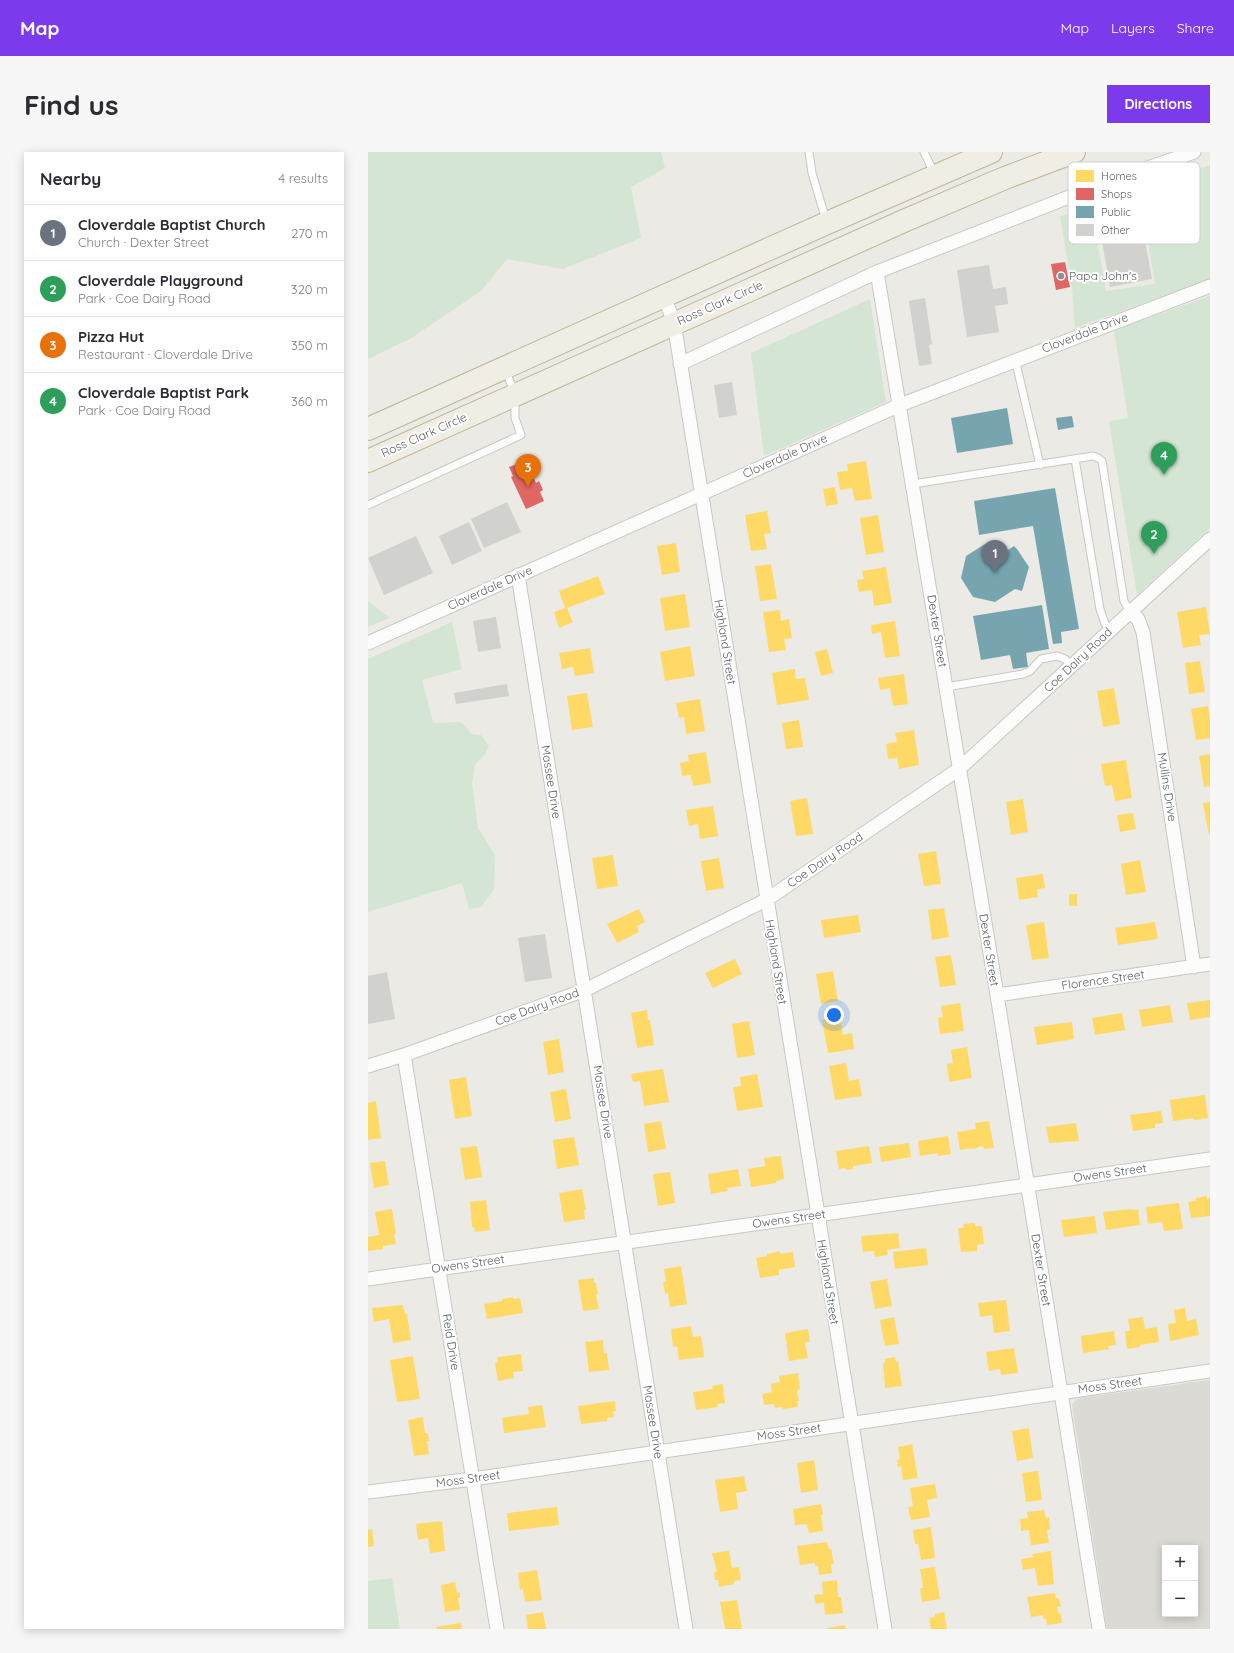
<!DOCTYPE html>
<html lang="en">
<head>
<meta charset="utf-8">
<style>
  body { margin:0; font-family:Quicksand,sans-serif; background:#f7f7f7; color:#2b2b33 }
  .controls { position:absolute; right:12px; bottom:12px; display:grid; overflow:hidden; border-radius:0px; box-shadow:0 2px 10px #0003 }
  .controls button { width:36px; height:36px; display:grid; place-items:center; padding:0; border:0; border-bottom:1px solid #e1e1e2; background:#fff; color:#2b2b33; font:20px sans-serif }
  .you { position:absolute; left:466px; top:863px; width:14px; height:14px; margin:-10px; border:3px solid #fff; border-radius:50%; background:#1a73e8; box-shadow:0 0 0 6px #1a73e833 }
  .badge { display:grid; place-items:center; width:26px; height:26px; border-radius:50%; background:#7c3aed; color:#fff; font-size:13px; font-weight:700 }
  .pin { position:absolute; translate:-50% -33px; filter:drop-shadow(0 1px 2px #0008) }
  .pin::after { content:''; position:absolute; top:21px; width:14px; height:12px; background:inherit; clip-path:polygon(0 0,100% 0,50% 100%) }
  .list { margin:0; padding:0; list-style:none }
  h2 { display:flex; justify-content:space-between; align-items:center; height:52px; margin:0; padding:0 16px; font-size:17px }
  h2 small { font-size:13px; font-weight:400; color:#7c7c81 }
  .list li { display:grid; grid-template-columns:26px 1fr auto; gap:12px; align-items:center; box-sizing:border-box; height:56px; padding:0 16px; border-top:1px solid #e1e1e2 }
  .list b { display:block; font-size:15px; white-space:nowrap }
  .list p { margin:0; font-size:13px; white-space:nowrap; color:#7c7c81 }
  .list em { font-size:13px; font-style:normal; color:#7c7c81 }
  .map { position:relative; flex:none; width:842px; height:1477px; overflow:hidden; border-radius:0px }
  header { display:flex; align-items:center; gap:24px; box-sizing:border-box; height:56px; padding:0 20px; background:#7c3aed; color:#fff }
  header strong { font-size:19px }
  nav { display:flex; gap:22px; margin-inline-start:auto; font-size:14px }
  .intro { display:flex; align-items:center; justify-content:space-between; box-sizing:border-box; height:96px; padding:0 24px }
  h1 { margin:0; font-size:28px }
  .button { padding:10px 18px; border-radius:0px; background:#7c3aed; color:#fff; font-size:14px; font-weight:700 }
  main { display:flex; gap:24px; padding:0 24px }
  aside { flex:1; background:#fff; border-radius:0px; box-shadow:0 2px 10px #0003 }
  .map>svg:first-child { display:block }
</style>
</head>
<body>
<header>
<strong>Map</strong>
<nav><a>Map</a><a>Layers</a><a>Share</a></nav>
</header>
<div class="intro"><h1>Find us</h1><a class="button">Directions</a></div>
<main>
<aside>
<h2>Nearby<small>4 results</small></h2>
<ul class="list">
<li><span class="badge" style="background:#6b7280">1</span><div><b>Cloverdale Baptist Church</b><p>Church · Dexter Street</p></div><em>270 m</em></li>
<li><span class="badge" style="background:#2e9e5b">2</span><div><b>Cloverdale Playground</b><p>Park · Coe Dairy Road</p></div><em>320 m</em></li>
<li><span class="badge" style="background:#e8710a">3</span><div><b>Pizza Hut</b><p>Restaurant · Cloverdale Drive</p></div><em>350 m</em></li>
<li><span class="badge" style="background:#2e9e5b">4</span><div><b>Cloverdale Baptist Park</b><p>Park · Coe Dairy Road</p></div><em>360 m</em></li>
</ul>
</aside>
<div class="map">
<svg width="842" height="1477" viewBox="0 0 842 1477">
  <rect width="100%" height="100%" fill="#ebeae5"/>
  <path fill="#dbdad4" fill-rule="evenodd" d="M 842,1228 L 842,1477 L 739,1477 L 704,1253 L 707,1249 L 712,1246 ZM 797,1396 L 827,1396 L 827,1462 L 797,1462 Z"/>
  <path fill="#d4e6d3" d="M 0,0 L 293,0 L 297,16 L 263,35 L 273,86 L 195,117 L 139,107 L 113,139 L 42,187 L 0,207 Z
    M 842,13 L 842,127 L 707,176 L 704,135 L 692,64 L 724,57 L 738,139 L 787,132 L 772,40 Z
    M 842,144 L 842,376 L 769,443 L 741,269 L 760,266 L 746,178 Z
    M 502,147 L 518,250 L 396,304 L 383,201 Z
    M 0,449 L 22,466 L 0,475 Z
    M 84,470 L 94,517 L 54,528 L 65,571 L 93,570 L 104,582 L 113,583 L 121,594 L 117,602 L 107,613 L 104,631 L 110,676 L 127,703 L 126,738 L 113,755 L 101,757 L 94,731 L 0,760 L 0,507 Z
    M 24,1426 L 32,1477 L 0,1477 L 0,1429 Z"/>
  <path fill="#ffd966" d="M 498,309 L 504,347 L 487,349 L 484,336 L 472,338 L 469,320 L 480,319 L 479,312 Z
    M 467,335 L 470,352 L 458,354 L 455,337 Z
    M 399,359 L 403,381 L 396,382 L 399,397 L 383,399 L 377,363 Z
    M 510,363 L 516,400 L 498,403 L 492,366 Z
    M 308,391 L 312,420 L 294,423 L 289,394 Z
    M 403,412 L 409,447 L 392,449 L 387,414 Z
    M 518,415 L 524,451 L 506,454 L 504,438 L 491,440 L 489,428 L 496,427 L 494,419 Z
    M 230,424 L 237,442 L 199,456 L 205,470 L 191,476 L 186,460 L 197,456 L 191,439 Z
    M 317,442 L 322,475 L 297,479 L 292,446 Z
    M 838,455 L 842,482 L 831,483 L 833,493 L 815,496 L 809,460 Z
    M 412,458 L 413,469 L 421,467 L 424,486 L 416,487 L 418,498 L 401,500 L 395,460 Z
    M 527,469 L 532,504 L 517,506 L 513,480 L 504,482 L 503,473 Z
    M 322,494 L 327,524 L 297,529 L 292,500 Z
    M 222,496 L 226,521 L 207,524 L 205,515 L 194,517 L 191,501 Z
    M 459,497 L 465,521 L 453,524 L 447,500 Z
    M 832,509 L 837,540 L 821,542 L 817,511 Z
    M 427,517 L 428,527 L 437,526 L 441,548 L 409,553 L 404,521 Z
    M 536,522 L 540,552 L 525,554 L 522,536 L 512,538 L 510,526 Z
    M 746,536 L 752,572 L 735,575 L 729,539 Z
    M 219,541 L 225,575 L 204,578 L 199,544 Z
    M 332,547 L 337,579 L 318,582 L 316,565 L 311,566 L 308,551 Z
    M 840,554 L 842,568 L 842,586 L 828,588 L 823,557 Z
    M 431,568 L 435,595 L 418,597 L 414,571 Z
    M 546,578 L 551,613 L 531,617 L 529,606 L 520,607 L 518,592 L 529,590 L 527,581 Z
    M 338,600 L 343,631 L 325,634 L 323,623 L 314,624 L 312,611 L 321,609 L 320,603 Z
    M 842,602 L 842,634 L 836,635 L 831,604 Z
    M 758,608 L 764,646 L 747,649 L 744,633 L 737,634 L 733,612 Z
    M 439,646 L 445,682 L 428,684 L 422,649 Z
    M 655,647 L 660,680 L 643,683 L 638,650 Z
    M 842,650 L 842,683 L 841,683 L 835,651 Z
    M 345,654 L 350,684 L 332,687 L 330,672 L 321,674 L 318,658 Z
    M 765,661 L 768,677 L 752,680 L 749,663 Z
    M 568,699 L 573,732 L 556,734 L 550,702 Z
    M 245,703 L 250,734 L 229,737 L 224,706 Z
    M 351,706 L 356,736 L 338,739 L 333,709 Z
    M 772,708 L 778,740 L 758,743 L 753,712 Z
    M 675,722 L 677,736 L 669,737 L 670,745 L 651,748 L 648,726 Z
    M 701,742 L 709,742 L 709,754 L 701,754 Z
    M 576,756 L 581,785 L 564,788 L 560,758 Z
    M 271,757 L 277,770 L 269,774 L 271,780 L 249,791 L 239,772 Z
    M 490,763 L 493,780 L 456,786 L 453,768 Z
    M 676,770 L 681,806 L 664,808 L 658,773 Z
    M 787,770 L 790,787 L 750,793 L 747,776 Z
    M 583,803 L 588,833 L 572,835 L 567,805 Z
    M 367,807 L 374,822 L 345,836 L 337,821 Z
    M 465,819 L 470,849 L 453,852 L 448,822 Z
    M 842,848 L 842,865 L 822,868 L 819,851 Z
    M 592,851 L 596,879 L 572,882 L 570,866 L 575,865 L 573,854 Z
    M 802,853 L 805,870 L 774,875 L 771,858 Z
    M 279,858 L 280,868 L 282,868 L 286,893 L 269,896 L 263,861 Z
    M 754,861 L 757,878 L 727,883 L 724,866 Z
    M 472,865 L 475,883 L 484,881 L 486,897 L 460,901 L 454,868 Z
    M 381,869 L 387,903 L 369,906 L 364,872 Z
    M 704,870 L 706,887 L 669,893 L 666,875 Z
    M 191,887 L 196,920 L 180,923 L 175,890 Z
    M 599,895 L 604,926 L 581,930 L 579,912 L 585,911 L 583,898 Z
    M 478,911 L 481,929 L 491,927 L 494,944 L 467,948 L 461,914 Z
    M 295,917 L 301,950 L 276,954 L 272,929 L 265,930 L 263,922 Z
    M 389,922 L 395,955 L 369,959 L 365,935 L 373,934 L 372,925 Z
    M 98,925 L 104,964 L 87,967 L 81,928 Z
    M 198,937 L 203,967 L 187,970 L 182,940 Z
    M 837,943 L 840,966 L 826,968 L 826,966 L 805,969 L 802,948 Z
    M 8,949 L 13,986 L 0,988 L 0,951 Z
    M 793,959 L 795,971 L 787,972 L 787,976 L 765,979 L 762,963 Z
    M 293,969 L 298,997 L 280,1000 L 276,972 Z
    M 621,969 L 626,996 L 616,997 L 615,994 L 610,995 L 610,996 L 604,997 L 603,996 L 592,998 L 589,980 L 608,977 L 607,971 Z
    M 708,971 L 711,989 L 681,991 L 678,975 Z
    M 580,984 L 583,1002 L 570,1004 L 570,1001 L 552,1004 L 550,989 Z
    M 206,985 L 211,1013 L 189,1017 L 185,988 Z
    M 541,991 L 543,1005 L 513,1010 L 511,995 Z
    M 109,994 L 114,1025 L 97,1028 L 92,996 Z
    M 501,994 L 504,1011 L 485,1014 L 485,1017 L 478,1018 L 478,1016 L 471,1017 L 468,999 Z
    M 413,1004 L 416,1027 L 408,1029 L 408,1031 L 383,1035 L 380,1017 L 397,1014 L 396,1006 Z
    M 17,1009 L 21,1033 L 6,1036 L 2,1011 Z
    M 370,1017 L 373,1034 L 359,1036 L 360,1039 L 343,1042 L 340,1022 Z
    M 302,1020 L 307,1051 L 290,1054 L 285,1022 Z
    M 214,1037 L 218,1058 L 216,1058 L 217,1067 L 196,1070 L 191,1041 Z
    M 839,1044 L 839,1047 L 842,1046 L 842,1064 L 823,1066 L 820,1050 L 828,1049 L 828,1046 Z
    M 118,1048 L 122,1078 L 107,1080 L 106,1075 L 104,1075 L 102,1050 Z
    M 811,1051 L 815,1077 L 796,1079 L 794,1070 L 780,1072 L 778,1055 Z
    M 24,1057 L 28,1082 L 26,1082 L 28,1092 L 15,1094 L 15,1097 L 0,1099 L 0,1085 L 11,1083 L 7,1060 Z
    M 764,1057 L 764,1058 L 770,1057 L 772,1073 L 738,1078 L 735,1060 Z
    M 727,1064 L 729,1081 L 696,1085 L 693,1068 Z
    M 607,1071 L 607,1074 L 614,1074 L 616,1092 L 609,1093 L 609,1099 L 593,1100 L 590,1076 L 596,1076 L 595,1072 Z
    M 530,1081 L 532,1096 L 519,1098 L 520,1103 L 507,1105 L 506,1099 L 495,1100 L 493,1084 Z
    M 558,1096 L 560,1113 L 527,1117 L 525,1100 Z
    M 412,1099 L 412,1102 L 425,1100 L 427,1115 L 411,1118 L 411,1123 L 392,1126 L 388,1106 L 399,1104 L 399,1102 Z
    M 313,1114 L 319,1152 L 302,1155 L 300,1141 L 297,1142 L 295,1130 L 298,1129 L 296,1117 Z
    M 226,1126 L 226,1131 L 228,1131 L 230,1142 L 228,1143 L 231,1157 L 215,1159 L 210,1128 Z
    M 519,1127 L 524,1154 L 507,1157 L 502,1130 Z
    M 145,1145 L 145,1147 L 152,1146 L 155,1161 L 119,1167 L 116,1152 L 134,1149 L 134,1147 Z
    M 638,1148 L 642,1179 L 626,1181 L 624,1163 L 612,1165 L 610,1151 Z
    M 35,1153 L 37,1162 L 39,1162 L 43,1188 L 25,1191 L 21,1167 L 6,1170 L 4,1156 Z
    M 817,1156 L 819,1169 L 828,1167 L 831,1183 L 802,1189 L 800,1172 L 808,1171 L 806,1158 Z
    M 526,1165 L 531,1192 L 517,1194 L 512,1168 Z
    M 775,1165 L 777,1177 L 789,1175 L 791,1190 L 772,1193 L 772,1195 L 759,1197 L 757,1179 L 762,1179 L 760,1167 Z
    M 323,1174 L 325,1185 L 333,1184 L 336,1205 L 311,1208 L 309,1194 L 305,1195 L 303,1177 Z
    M 440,1177 L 442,1190 L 437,1190 L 440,1206 L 421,1209 L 417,1181 Z
    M 746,1179 L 748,1193 L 740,1194 L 741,1197 L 715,1201 L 713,1184 Z
    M 235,1188 L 236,1201 L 239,1201 L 241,1218 L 221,1220 L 217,1190 Z
    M 646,1196 L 650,1221 L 633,1223 L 632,1217 L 621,1219 L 618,1200 Z
    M 153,1202 L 155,1219 L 145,1220 L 146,1226 L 130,1229 L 127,1211 L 130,1210 L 129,1205 Z
    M 45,1204 L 52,1247 L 29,1250 L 22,1208 Z
    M 527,1205 L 528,1210 L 530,1209 L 534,1234 L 517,1236 L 515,1211 L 517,1211 L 517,1207 Z
    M 430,1221 L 432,1237 L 429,1238 L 431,1249 L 429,1249 L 430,1255 L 415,1257 L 414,1255 L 407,1256 L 406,1252 L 396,1253 L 394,1242 L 404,1240 L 403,1232 L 412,1230 L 411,1224 Z
    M 355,1232 L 357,1251 L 349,1252 L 350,1255 L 328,1258 L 325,1240 L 345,1237 L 344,1234 Z
    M 247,1249 L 248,1259 L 245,1259 L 246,1265 L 239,1266 L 239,1269 L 213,1272 L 210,1254 Z
    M 174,1253 L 178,1275 L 136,1281 L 134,1266 L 161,1262 L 160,1255 Z
    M 55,1265 L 57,1281 L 60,1281 L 61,1289 L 59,1289 L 61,1302 L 46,1304 L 40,1268 Z
    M 661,1276 L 665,1306 L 649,1309 L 644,1279 Z
    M 544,1292 L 550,1326 L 535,1328 L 533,1314 L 530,1315 L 529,1308 L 532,1307 L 530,1295 Z
    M 446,1308 L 450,1338 L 433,1341 L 429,1311 Z
    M 670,1319 L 674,1348 L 658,1350 L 654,1321 Z
    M 376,1324 L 379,1339 L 368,1341 L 370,1357 L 352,1360 L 347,1328 Z
    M 567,1332 L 569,1346 L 559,1348 L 562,1365 L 543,1368 L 540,1355 L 545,1354 L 542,1336 Z
    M 453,1352 L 455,1363 L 453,1363 L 455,1379 L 441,1381 L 439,1372 L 427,1373 L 425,1357 Z
    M 189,1355 L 191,1373 L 141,1379 L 139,1361 Z
    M 676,1358 L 678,1366 L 681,1365 L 682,1377 L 679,1378 L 681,1391 L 663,1393 L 661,1378 L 653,1379 L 652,1367 L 660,1366 L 659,1360 Z
    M 74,1369 L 77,1399 L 62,1401 L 60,1386 L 50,1388 L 48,1372 Z
    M 563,1375 L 567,1406 L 553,1408 L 550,1392 L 547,1392 L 545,1378 Z
    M 4,1377 L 6,1394 L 0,1395 L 0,1378 Z
    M 459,1390 L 461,1397 L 463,1397 L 466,1412 L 463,1412 L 464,1421 L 451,1423 L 450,1414 L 447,1414 L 447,1411 L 432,1413 L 429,1394 Z
    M 361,1399 L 364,1416 L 371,1415 L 373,1428 L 366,1429 L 366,1432 L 351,1435 L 350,1428 L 347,1428 L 346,1420 L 349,1420 L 344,1401 Z
    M 683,1399 L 686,1432 L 670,1434 L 667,1416 L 655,1418 L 653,1407 L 665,1405 L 664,1402 Z
    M 567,1415 L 572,1447 L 554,1450 L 552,1436 L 555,1436 L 552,1417 Z
    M 169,1418 L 174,1448 L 157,1450 L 155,1437 L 152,1438 L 150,1421 Z
    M 469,1428 L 470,1445 L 473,1445 L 475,1461 L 457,1463 L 456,1451 L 448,1452 L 446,1443 L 455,1442 L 454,1430 Z
    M 87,1430 L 89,1441 L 92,1440 L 92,1446 L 90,1446 L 92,1458 L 77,1460 L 73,1433 Z
    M 687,1441 L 688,1446 L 691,1446 L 693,1454 L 689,1455 L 691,1462 L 693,1461 L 694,1471 L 679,1473 L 678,1467 L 676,1467 L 675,1463 L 663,1465 L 659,1445 Z
    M 369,1448 L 374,1477 L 357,1477 L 352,1450 Z
    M 175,1460 L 178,1477 L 160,1477 L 158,1463 Z
    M 576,1460 L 579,1477 L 563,1477 L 561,1466 L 567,1465 L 567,1462 Z
    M 93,1471 L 94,1477 L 69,1477 L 68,1475 Z
    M 477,1473 L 478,1477 L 459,1477 L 459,1476 Z"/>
  <path fill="#e06666" d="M 697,110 L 702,135 L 688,138 L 683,112 Z
    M 157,309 L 168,331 L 171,329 L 175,338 L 172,340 L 176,349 L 158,357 L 143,325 L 145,324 L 141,315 Z"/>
  <path fill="#76a5af" d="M 639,256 L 645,292 L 589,301 L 583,266 Z
    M 704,264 L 706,275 L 690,278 L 688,266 Z
    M 687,336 L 711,477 L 693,480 L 694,491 L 685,492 L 665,374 L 611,383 L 606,349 Z
    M 617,392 L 640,398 L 646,394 L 649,397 L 661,415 L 654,439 L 647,437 L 627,450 L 605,445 L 593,426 L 598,404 Z
    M 674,453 L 681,497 L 658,501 L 660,515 L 645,517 L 642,503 L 613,508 L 605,464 Z"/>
  <path fill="#d1d1ce" d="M 753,63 L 756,81 L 755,81 L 756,91 L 777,88 L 784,127 L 742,135 L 730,67 Z
    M 621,113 L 625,137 L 638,135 L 640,152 L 627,154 L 631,180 L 599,185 L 589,118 Z
    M 557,146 L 564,192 L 561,193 L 564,212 L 551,214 L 541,149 Z
    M 364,230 L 369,263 L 351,266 L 346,233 Z
    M 139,350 L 153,380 L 116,396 L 103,367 Z
    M 101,370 L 114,399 L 84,413 L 71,384 Z
    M 48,384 L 65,421 L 16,443 L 0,406 Z
    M 128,465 L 133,496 L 110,500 L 105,469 Z
    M 139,532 L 141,544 L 88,552 L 86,541 Z
    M 177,782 L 184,826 L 157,830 L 150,786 Z
    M 19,820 L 27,867 L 0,872 L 0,824 Z"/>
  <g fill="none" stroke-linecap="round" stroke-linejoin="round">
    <defs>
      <path id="service" d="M 441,0 L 444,21 L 458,68
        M 556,0 L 567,23
        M 647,207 L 672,313
        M 707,307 L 732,457 L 737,472 L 743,478
        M 545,332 L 725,304 L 730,306 L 734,309 L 756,449 L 762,460
        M 0,353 L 153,283 L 147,266 L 147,242 L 137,217
        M 578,535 L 655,522 L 662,519 L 673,507 L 689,504 L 697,507 L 704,514"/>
      <path id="minor" d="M 509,120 L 629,843 L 731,1477
        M 296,144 L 306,171 L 517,1477
        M 312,212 L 509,120 L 742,29 L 826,0
        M 150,423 L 318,1477
        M 762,460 L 770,467 L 775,480 L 826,815
        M 0,491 L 532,253 L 842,134
        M 629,843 L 842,812
        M 36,903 L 129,1477
        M 0,914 L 36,903 L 217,838 L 398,748 L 591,617 L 842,387
        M 0,1127 L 842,1007
        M 0,1340 L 105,1327 L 842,1219"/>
      <path id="trunk" d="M 0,277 L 459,71 L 623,0
        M 0,309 L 538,68 L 637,26 L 706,0"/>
    </defs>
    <use href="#service" stroke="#c7c7c6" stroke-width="9"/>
    <use href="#minor" stroke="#c7c7c6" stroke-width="15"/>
    <use href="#trunk" stroke="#c0b695" stroke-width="24"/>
    <use href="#service" stroke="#fcfcfb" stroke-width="7"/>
    <use href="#minor" stroke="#fcfcfb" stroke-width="13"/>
    <use href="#trunk" stroke="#f0eee4" stroke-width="22"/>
  </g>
  <circle fill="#8d8f90" stroke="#fff" stroke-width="1.5" cx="693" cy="124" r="4"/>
  <g text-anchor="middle" stroke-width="4" stroke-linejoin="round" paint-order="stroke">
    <g font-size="12" fill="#5b5e63" stroke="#fff" text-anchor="start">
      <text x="701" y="128">Papa John's</text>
    </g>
    <g font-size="12" fill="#5b5e63" stroke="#fff">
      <text transform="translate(352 151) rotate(-24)" y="4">Ross Clark Circle</text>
      <text transform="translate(717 181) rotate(-21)" y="4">Cloverdale Drive</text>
      <text transform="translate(56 283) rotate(-24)" y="4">Ross Clark Circle</text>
      <text transform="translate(417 304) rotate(-24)" y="4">Cloverdale Drive</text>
      <text transform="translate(122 436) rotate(-24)" y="4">Cloverdale Drive</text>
      <text transform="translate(569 479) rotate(81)" y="4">Dexter Street</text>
      <text transform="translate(357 490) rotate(81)" y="4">Highland Street</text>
      <text transform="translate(710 508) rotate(-43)" y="4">Coe Dairy Road</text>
      <text transform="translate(183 630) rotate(81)" y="4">Massee Drive</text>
      <text transform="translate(799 635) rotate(81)" y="4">Mullins Drive</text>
      <text transform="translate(457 708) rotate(-34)" y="4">Coe Dairy Road</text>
      <text transform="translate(621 798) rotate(81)" y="4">Dexter Street</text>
      <text transform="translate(408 810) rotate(81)" y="4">Highland Street</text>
      <text transform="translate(735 828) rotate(-8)" y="4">Florence Street</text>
      <text transform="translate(169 855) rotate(-20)" y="4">Coe Dairy Road</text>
      <text transform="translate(235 950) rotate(81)" y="4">Massee Drive</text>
      <text transform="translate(742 1021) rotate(-8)" y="4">Owens Street</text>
      <text transform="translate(421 1067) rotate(-8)" y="4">Owens Street</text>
      <text transform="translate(100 1112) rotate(-8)" y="4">Owens Street</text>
      <text transform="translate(673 1118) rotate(81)" y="4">Dexter Street</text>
      <text transform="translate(460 1130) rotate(81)" y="4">Highland Street</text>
      <text transform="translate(83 1190) rotate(81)" y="4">Reid Drive</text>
      <text transform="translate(742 1233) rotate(-8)" y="4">Moss Street</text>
      <text transform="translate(285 1270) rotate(81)" y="4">Massee Drive</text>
      <text transform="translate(421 1280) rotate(-8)" y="4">Moss Street</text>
      <text transform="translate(100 1327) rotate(-8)" y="4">Moss Street</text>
    </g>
  </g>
  <rect x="700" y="10" width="132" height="82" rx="6" fill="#fff" stroke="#cecfd0" stroke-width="1"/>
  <rect x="708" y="18" width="18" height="12" fill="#ffd966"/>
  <rect x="708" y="36" width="18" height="12" fill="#e06666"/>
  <rect x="708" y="54" width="18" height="12" fill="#76a5af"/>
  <rect x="708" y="72" width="18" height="12" fill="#d1d1ce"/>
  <g font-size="11" fill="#5b5e63">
    <text x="733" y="28">Homes</text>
    <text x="733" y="46">Shops</text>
    <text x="733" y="64">Public</text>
    <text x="733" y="82">Other</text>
  </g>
</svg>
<div class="controls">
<button>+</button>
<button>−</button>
</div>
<div class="you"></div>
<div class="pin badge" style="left:627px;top:421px;background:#6b7280">1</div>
<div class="pin badge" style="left:786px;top:402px;background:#2e9e5b">2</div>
<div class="pin badge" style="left:160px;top:335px;background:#e8710a">3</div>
<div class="pin badge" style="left:796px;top:323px;background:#2e9e5b">4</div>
</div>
</main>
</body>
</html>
